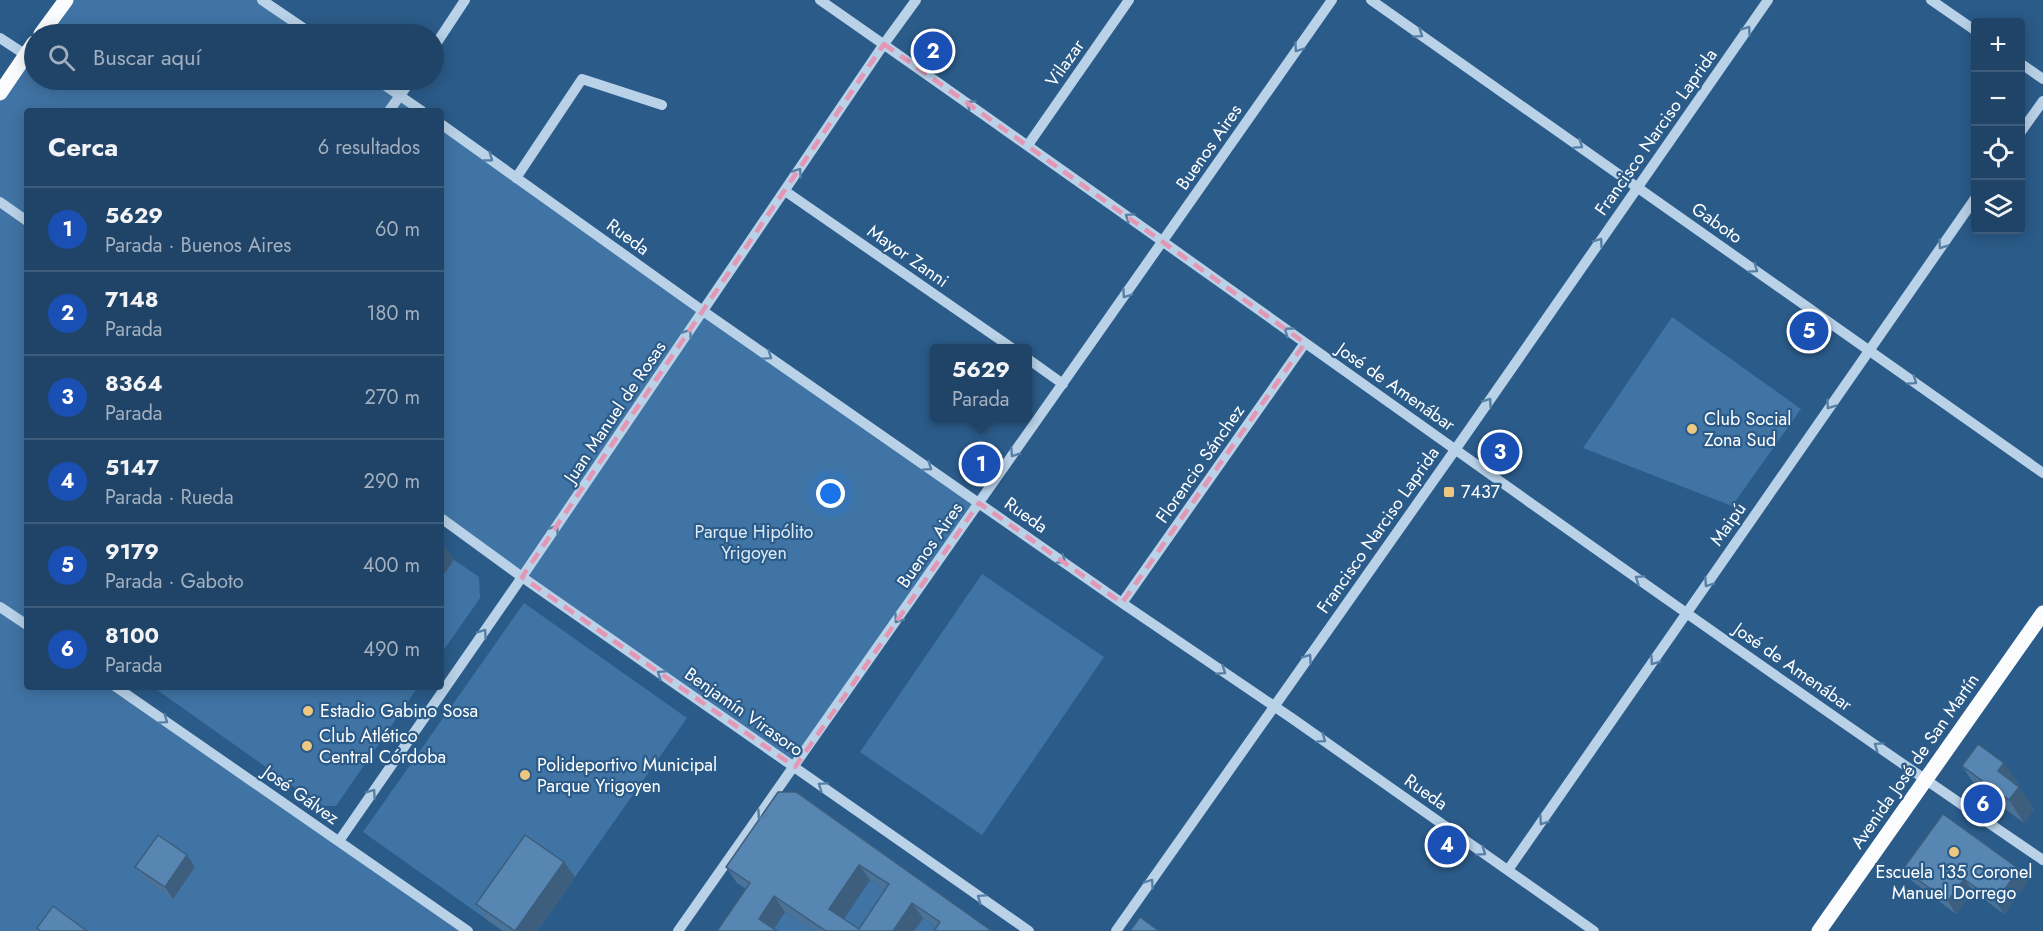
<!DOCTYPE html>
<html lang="es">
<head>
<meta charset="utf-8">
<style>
  body { margin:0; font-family:Jost,sans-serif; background:#284b6d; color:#f1f3f6 }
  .controls { position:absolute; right:18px; top:18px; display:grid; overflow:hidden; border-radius:6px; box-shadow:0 3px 15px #0003 }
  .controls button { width:54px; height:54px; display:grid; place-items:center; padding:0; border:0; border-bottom:2px solid #3d5c7b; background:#204467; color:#f1f3f6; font:30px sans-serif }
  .you { position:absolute; left:831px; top:494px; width:21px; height:21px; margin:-15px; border:4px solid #fff; border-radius:50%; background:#1a73e8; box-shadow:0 0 0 9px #1a73e833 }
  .badge { display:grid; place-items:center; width:39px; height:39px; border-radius:50%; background:#eec781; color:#fff; font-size:20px; font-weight:700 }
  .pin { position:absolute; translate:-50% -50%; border:3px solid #fff; box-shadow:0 2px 6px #0006 }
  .popup { position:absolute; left:930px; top:344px; width:102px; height:78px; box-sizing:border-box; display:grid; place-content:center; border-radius:6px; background:#204467; filter:drop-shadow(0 2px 4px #0005); font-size:20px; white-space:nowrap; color:#a2b0c0 }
  .popup b { font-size:22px; color:#f1f3f6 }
  .popup::after { content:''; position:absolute; left:50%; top:100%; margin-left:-12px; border:12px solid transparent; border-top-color:#204467 }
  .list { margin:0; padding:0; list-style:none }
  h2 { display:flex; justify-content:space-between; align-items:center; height:78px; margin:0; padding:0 24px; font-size:26px }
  h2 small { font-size:20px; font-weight:400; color:#a2b0c0 }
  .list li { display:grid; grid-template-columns:39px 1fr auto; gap:18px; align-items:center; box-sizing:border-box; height:84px; padding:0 24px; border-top:2px solid #3d5c7b }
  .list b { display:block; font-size:22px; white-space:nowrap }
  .list p { margin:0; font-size:20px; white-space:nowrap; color:#a2b0c0 }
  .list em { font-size:20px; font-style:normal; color:#a2b0c0 }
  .icon { flex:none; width:33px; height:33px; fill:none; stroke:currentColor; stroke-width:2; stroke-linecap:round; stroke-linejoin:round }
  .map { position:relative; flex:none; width:2043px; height:931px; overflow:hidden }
  .search { position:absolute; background:#204467; box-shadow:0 3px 15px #0003; left:24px; top:24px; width:420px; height:66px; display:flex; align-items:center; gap:15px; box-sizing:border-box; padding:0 21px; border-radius:33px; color:#a2b0c0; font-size:22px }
  .panel { position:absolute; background:#204467; box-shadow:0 3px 15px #0003; left:24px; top:108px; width:420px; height:582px; border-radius:6px }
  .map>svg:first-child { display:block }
</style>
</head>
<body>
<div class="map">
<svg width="2043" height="931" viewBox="0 0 2043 931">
  <rect width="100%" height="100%" fill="#2b5b89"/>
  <path fill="#4074a5" d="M 66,0 L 262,0 L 312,34 L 41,34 Z
    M 34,43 L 34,80 L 377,80 L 422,111 L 27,111 L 27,687 L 116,687 L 468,931 L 0,931 L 0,93 Z
    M 441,124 L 979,503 L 795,767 L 441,518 Z
    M 1672,317 L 1801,409 L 1732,506 L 1583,448 Z
    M 441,551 L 479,577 L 480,598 L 441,654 Z
    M 982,574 L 1104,657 L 982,835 L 860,752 Z
    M 524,603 L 687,718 L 537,931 L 503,931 L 363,832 Z
    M 153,687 L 418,687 L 336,806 L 321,806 Z
    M 870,880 L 899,900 L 879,931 L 849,931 L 840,925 Z
    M 785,912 L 814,931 L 772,931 Z
    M 923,918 L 941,931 L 914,931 Z"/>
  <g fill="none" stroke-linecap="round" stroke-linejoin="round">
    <path stroke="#b9d2e8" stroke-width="10" d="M 262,0 L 312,34
      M 820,0 C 1229,285 1631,580 2043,860
      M 1371,0 L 2043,473
      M 1931,0 L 1976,31
      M 0,38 L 26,55
      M 434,47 L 465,0
      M 2020,63 L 2043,79
      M 377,80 L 422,111
      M 389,111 L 411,80
      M 441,124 L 703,311 L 1122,603 L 1293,719 L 1594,931
      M 2020,133 L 2043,101
      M 1028,145 L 1129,0
      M 516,178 L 582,79 L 662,105
      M 785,191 L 1012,348
      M 0,202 L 27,221
      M 1028,359 L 1063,384
      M 441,518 L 522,577 L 1029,931
      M 1122,603 L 1305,343
      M 0,607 L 27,625
      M 116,687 L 468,931
      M 339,841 L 522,577 L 884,44 L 916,0
      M 1508,870 L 1976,197
      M 678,931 L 1332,0
      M 1116,931 L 1455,450 L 1768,0"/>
    <path stroke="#fbfcfe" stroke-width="15" d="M 41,34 L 66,0
      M 0,93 L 34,43
      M 1819,931 L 2043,613"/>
  </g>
  <path fill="#4b7399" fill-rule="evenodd" d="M 2004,763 L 2019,785 L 2018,786 L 2034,809 L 2024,823 L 1977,788 L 1962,766 Z
    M 778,792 L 992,931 L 936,927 L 923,918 L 914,931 L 814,931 L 785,912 L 773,929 L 717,931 L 746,889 L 737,883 L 726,867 ZM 870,880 L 885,890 L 859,929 L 844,919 Z
    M 135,867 L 195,867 L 173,899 L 144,878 Z
    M 1903,869 L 2028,881 L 2004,914 L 1973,891 L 1956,914 L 1912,881 Z
    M 575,877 L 537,931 L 503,931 L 487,920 L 476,904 Z"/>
  <path fill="#3d5e7d" d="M 443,544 L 454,560 L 441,578 L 441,547 Z
    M 2004,763 L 2019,785 L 2013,793 L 1998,771 Z
    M 2019,787 L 2034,809 L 2024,823 L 2009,800 Z
    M 187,855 L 195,867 L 173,899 L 165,887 Z
    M 564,862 L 575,877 L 537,931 L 515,931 Z
    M 859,865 L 870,880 L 840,925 L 829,909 Z
    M 2019,869 L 2028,881 L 2004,914 L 1996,902 Z
    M 1964,879 L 1973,891 L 1956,914 L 1948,901 Z
    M 774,896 L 785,912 L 772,931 L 759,919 Z
    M 912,903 L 923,918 L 914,931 L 893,931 Z"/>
  <path fill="#5786b2" stroke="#3d5e7d" stroke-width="1.5" fill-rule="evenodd" d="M 1978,744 L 2004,763 L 1998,771 L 2019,787 L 2009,800 L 1962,766 Z
    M 778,792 L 796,792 L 992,931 L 934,931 L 940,922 L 912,903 L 893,931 L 826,931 L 774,896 L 759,919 L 777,931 L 717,931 L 750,883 L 726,867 ZM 859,865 L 889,884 L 859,929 L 829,909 Z
    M 1943,814 L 2019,869 L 1996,902 L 1964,879 L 1948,901 L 1903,869 Z
    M 158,835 L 187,855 L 165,887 L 135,867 Z
    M 525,835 L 564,862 L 515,931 L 476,904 Z
    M 53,906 L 87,931 L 41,931 L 37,928 Z
    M 1140,917 L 1159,931 L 1130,931 Z"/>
  <defs><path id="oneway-chevron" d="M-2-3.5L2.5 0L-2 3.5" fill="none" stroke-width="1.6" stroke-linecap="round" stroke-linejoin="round" transform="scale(1.5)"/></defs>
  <g stroke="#567fa6">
    <use href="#oneway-chevron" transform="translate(1747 30) rotate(-55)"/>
    <use href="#oneway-chevron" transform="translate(1419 34) rotate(35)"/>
    <use href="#oneway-chevron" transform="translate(1298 48) rotate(125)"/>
    <use href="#oneway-chevron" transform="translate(970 104) rotate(-145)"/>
    <use href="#oneway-chevron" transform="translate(1579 145) rotate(35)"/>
    <use href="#oneway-chevron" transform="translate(489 158) rotate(36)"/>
    <use href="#oneway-chevron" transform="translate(798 172) rotate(-56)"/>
    <use href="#oneway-chevron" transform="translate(1129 217) rotate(-145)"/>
    <use href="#oneway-chevron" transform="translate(1599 242) rotate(-55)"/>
    <use href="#oneway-chevron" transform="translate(1942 245) rotate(125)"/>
    <use href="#oneway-chevron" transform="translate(1754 269) rotate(35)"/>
    <use href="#oneway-chevron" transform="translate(1126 294) rotate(125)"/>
    <use href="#oneway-chevron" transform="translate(1288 331) rotate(-144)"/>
    <use href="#oneway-chevron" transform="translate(688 333) rotate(-56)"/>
    <use href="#oneway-chevron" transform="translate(768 356) rotate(35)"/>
    <use href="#oneway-chevron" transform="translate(1913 381) rotate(35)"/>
    <use href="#oneway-chevron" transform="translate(1488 402) rotate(-55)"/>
    <use href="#oneway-chevron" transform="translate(1830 405) rotate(125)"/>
    <use href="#oneway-chevron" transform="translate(1014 453) rotate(125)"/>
    <use href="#oneway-chevron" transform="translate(928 467) rotate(35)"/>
    <use href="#oneway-chevron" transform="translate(555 529) rotate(-56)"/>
    <use href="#oneway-chevron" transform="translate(1062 560) rotate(35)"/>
    <use href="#oneway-chevron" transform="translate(1639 579) rotate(-145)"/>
    <use href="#oneway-chevron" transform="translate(1708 583) rotate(125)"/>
    <use href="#oneway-chevron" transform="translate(898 619) rotate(125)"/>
    <use href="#oneway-chevron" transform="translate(483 633) rotate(-55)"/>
    <use href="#oneway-chevron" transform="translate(1308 658) rotate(-55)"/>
    <use href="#oneway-chevron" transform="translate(1654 661) rotate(125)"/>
    <use href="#oneway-chevron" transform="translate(1222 671) rotate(34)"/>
    <use href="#oneway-chevron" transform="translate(661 674) rotate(-145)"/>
    <use href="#oneway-chevron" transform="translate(164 720) rotate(35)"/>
    <use href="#oneway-chevron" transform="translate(1322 739) rotate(35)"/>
    <use href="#oneway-chevron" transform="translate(1878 746) rotate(-145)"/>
    <use href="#oneway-chevron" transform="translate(822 786) rotate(-145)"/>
    <use href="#oneway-chevron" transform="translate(372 793) rotate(-55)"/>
    <use href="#oneway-chevron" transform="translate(761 815) rotate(125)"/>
    <use href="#oneway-chevron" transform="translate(1543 821) rotate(125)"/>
    <use href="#oneway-chevron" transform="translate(1482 852) rotate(35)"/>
    <use href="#oneway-chevron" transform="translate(1150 883) rotate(-55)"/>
    <use href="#oneway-chevron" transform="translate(981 898) rotate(-145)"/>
  </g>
  <path fill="none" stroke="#e497b5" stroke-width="4.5" stroke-dasharray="12 8" stroke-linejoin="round" d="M 884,44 L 1305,343 L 1122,603 L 979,503 L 795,767 L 522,577 Z"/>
  <g fill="#eec781" stroke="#2b5b89" stroke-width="2">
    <circle cx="1692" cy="429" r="6"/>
    <rect x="1443" y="486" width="12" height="12" rx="3"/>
    <circle cx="308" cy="711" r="6"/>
    <circle cx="307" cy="746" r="6"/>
    <circle cx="525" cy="775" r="6"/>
    <circle cx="1954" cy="852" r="6"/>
  </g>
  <g text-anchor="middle" stroke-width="4.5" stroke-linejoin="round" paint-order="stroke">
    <g font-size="18" fill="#fff" stroke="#2b5b89">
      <text transform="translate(1065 63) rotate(-55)" y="6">Vilazar</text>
      <text transform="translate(1656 132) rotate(-55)" y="6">Francisco Narciso Laprida</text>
      <text transform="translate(1209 147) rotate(-55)" y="6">Buenos Aires</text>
      <text transform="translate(1717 223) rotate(35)" y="6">Gaboto</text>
      <text transform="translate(628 237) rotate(36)" y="6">Rueda</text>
      <text transform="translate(908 256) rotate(35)" y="6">Mayor Zanni</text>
      <text transform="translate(1396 387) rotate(35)" y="6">José de Amenábar</text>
      <text transform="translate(615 412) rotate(-56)" y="6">Juan Manuel de Rosas</text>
      <text transform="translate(1200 464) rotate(-55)" y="6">Florencio Sánchez</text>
      <text transform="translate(1026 515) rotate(35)" y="6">Rueda</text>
      <text transform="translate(1728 524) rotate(-55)" y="6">Maipú</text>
      <text transform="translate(1378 530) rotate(-55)" y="6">Francisco Narciso Laprida</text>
      <text transform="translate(930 545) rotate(-55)" y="6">Buenos Aires</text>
      <text transform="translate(1793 667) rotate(35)" y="6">José de Amenábar</text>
      <text transform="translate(744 712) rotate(35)" y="6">Benjamín Virasoro</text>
      <text transform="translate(1915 761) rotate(-55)" y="6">Avenida José de San Martín</text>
      <text transform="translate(1426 792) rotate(35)" y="6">Rueda</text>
      <text transform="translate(301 795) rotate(35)" y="6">José Gálvez</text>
    </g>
    <g font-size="18" fill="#fff" stroke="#2b5b89" text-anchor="start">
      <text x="1704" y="425">Club Social<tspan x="1704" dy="21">Zona Sud</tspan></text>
      <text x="1461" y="498">7437</text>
      <text x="320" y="717">Estadio Gabino Sosa</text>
      <text x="319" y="742">Club Atlético<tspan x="319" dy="21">Central Córdoba</tspan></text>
      <text x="537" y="771">Polideportivo Municipal<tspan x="537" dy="21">Parque Yrigoyen</tspan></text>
      <text x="1954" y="878" text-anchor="middle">Escuela 135 Coronel<tspan x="1954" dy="21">Manuel Dorrego</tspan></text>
    </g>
    <g font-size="18" fill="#dceaf7" stroke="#2b5b89">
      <text x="754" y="538">Parque Hipólito<tspan x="754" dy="21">Yrigoyen</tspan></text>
    </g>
  </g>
</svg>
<div class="controls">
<button>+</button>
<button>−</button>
<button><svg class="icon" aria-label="locate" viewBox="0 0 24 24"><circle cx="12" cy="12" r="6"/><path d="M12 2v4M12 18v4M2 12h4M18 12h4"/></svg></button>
<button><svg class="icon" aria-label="layers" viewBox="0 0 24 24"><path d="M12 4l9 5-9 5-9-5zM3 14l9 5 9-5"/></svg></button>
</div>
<div class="you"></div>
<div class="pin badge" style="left:981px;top:464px;background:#1a4fb4">1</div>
<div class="popup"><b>5629</b>Parada</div>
<div class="pin badge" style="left:933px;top:51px;background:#1a4fb4">2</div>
<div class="pin badge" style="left:1500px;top:452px;background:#1a4fb4">3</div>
<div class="pin badge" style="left:1447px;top:845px;background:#1a4fb4">4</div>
<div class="pin badge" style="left:1809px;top:331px;background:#1a4fb4">5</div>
<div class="pin badge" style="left:1983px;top:804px;background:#1a4fb4">6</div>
<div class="search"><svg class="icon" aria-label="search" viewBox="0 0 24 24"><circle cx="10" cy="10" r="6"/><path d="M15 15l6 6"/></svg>Buscar aquí</div>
<section class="panel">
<h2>Cerca<small>6 resultados</small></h2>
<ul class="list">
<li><span class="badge" style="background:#1a4fb4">1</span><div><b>5629</b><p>Parada · Buenos Aires</p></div><em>60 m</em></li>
<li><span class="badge" style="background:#1a4fb4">2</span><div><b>7148</b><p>Parada</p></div><em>180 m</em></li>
<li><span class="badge" style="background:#1a4fb4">3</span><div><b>8364</b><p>Parada</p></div><em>270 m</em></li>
<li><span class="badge" style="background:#1a4fb4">4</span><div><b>5147</b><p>Parada · Rueda</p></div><em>290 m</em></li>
<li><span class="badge" style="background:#1a4fb4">5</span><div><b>9179</b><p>Parada · Gaboto</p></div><em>400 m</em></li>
<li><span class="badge" style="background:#1a4fb4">6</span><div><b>8100</b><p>Parada</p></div><em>490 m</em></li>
</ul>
</section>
</div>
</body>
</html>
